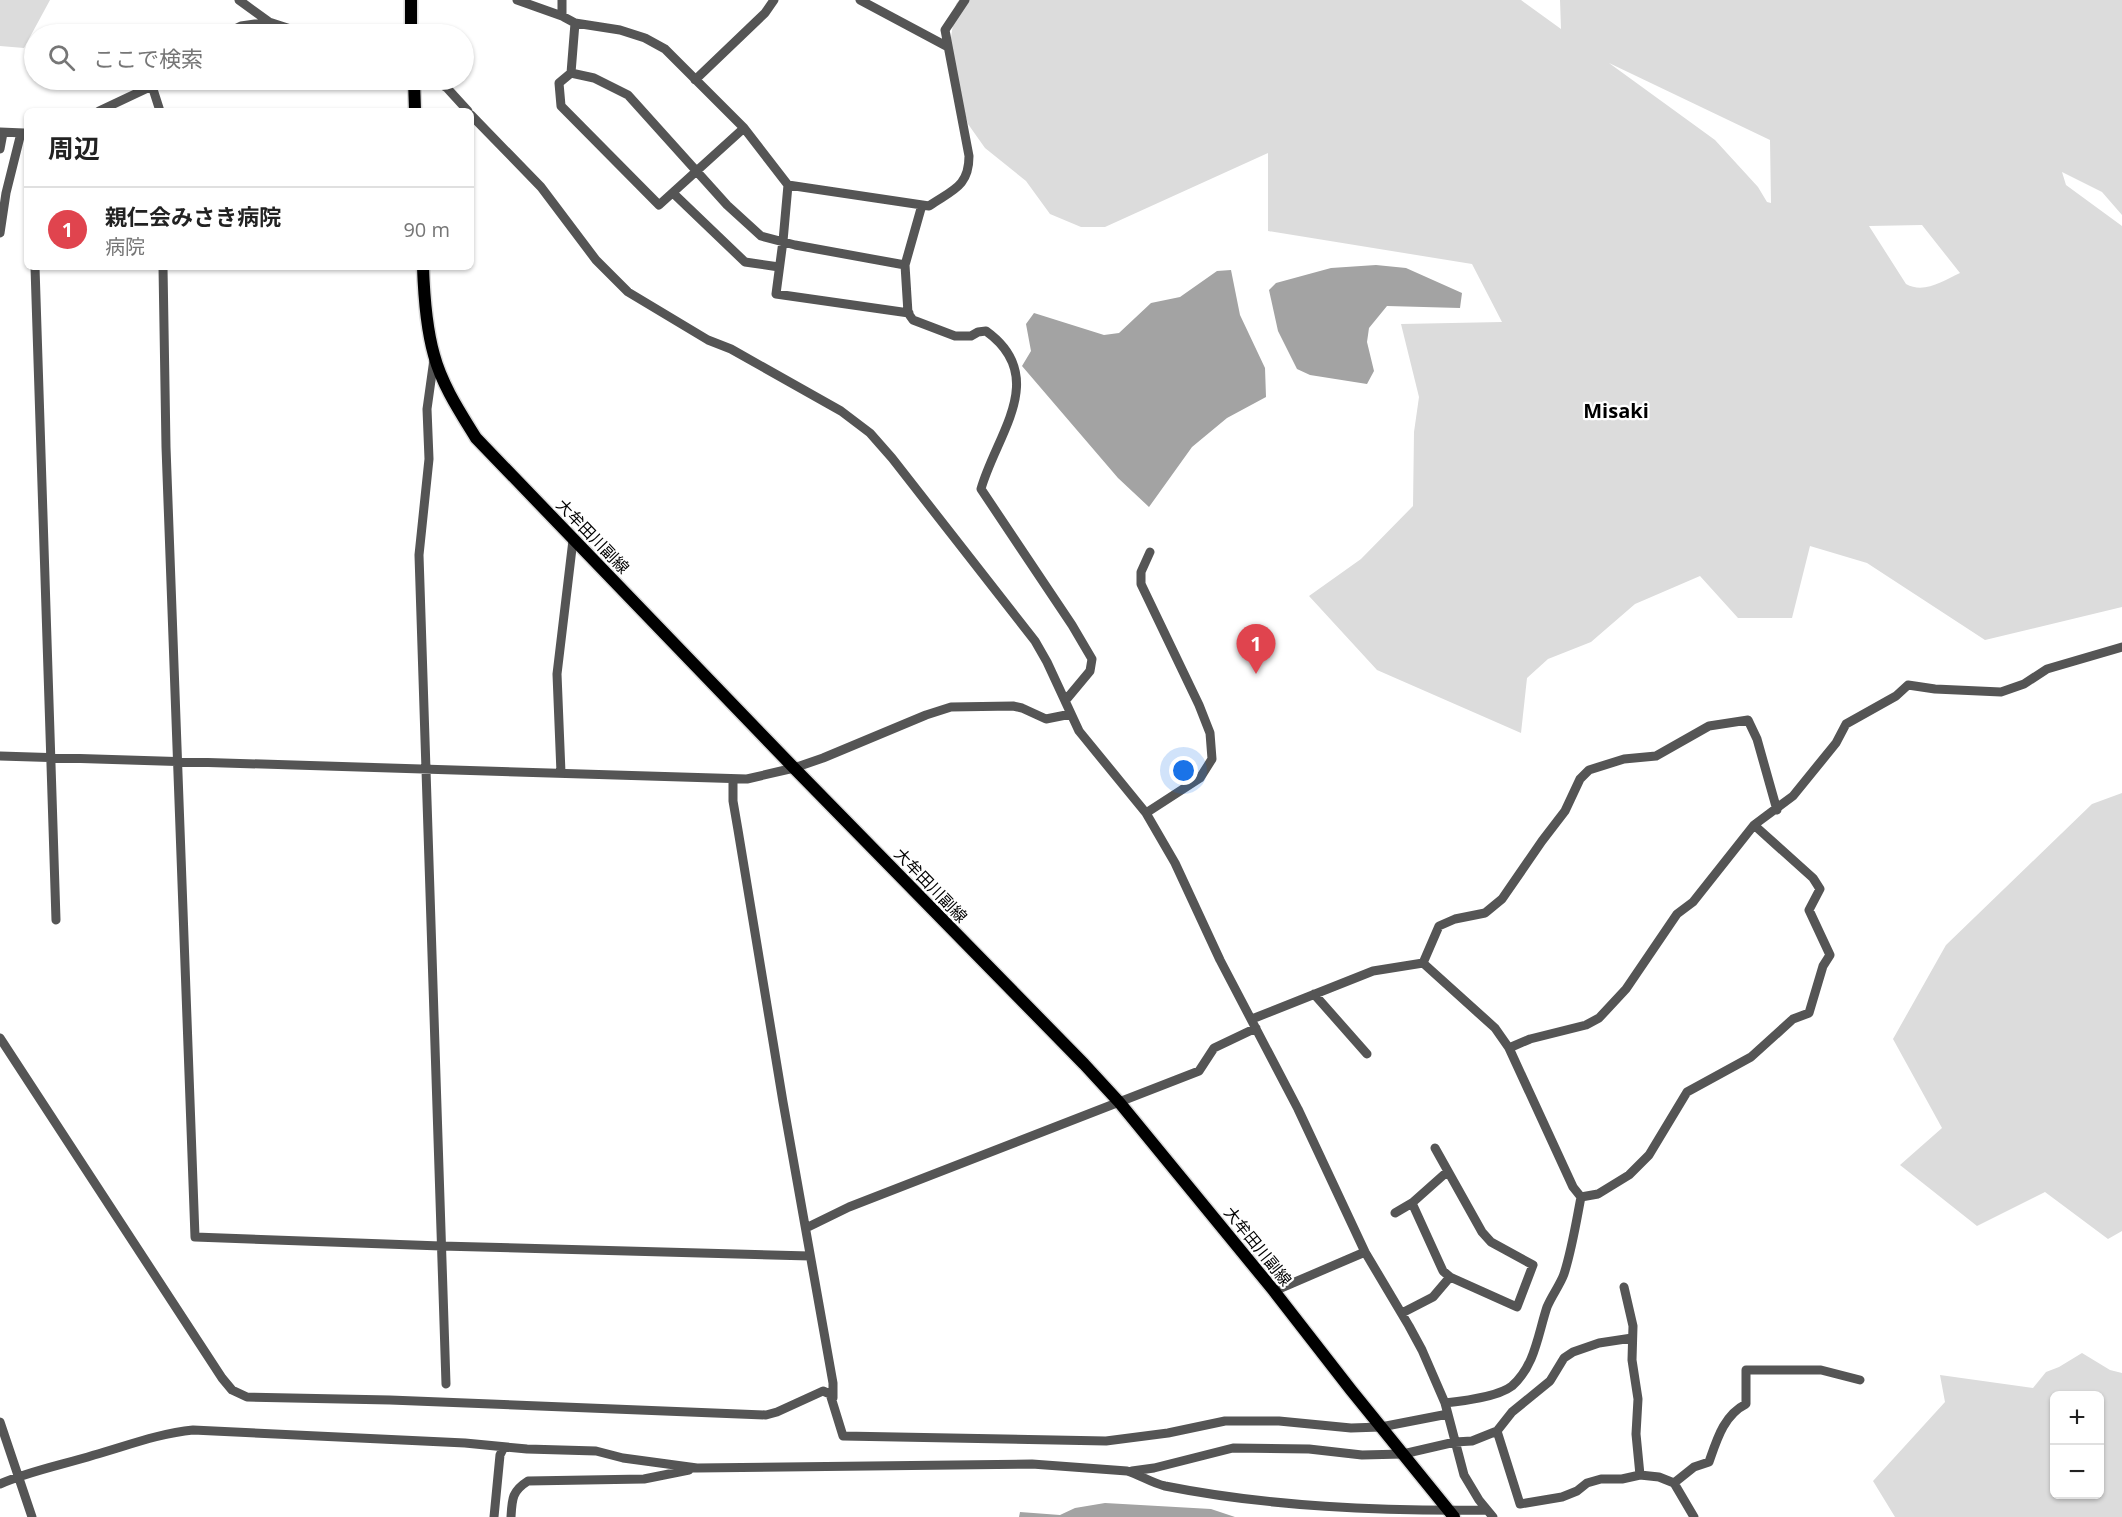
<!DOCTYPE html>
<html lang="ja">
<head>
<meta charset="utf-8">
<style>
  body { margin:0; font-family:"Open Sans","Noto Sans JP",sans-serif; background:#f6f6f6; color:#222 }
  .controls { position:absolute; right:18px; bottom:18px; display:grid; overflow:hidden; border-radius:9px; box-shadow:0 2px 4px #0004 }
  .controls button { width:54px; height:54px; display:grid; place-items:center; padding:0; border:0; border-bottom:2px solid #e0e0e0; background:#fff; color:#222; font:30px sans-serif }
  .you { position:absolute; left:1184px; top:771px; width:21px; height:21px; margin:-15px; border:4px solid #fff; border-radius:50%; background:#1a73e8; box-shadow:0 0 0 9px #1a73e833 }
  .badge { display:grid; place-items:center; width:39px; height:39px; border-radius:50%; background:#1a73e8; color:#fff; font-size:20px; font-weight:700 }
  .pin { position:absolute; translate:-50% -50px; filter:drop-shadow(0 2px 3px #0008) }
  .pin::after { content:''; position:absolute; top:32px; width:21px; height:18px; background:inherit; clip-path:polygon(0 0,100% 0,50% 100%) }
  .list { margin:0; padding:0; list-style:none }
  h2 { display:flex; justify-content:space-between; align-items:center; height:78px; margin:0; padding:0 24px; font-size:26px }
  h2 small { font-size:20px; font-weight:400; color:#767676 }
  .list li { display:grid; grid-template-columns:39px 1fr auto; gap:18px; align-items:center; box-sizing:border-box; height:84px; padding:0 24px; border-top:2px solid #e0e0e0 }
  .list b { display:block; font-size:22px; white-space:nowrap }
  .list p { margin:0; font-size:20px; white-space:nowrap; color:#767676 }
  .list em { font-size:20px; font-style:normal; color:#767676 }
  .icon { flex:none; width:33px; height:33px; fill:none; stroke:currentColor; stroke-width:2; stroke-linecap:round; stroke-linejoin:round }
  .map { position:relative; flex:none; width:2122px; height:1517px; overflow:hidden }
  .search { position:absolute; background:#fff; box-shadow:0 2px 4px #0004; left:24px; top:24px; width:450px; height:66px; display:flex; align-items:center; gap:15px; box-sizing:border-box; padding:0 21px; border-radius:33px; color:#767676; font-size:22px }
  .panel { position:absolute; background:#fff; box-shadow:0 2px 4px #0004; left:24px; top:108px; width:450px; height:162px; border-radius:9px }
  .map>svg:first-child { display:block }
</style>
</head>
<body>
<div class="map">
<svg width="2122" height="1517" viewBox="0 0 2122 1517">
  <rect width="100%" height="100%" fill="#fff"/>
  <path fill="#dcdcdc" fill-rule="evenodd" d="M 0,0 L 50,0 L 24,48 L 0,46 Z
    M 959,0 L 1521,0 L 1561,29 L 1560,0 L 2122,0 L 2122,215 L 2102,192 L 2062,172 L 2066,185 L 2122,226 L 2122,607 L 1985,640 L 1867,563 L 1810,546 L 1792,618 L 1738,618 L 1700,576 L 1635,604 L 1591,642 L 1548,659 L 1527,678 L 1521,733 L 1377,670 L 1309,596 L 1361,559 L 1413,506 L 1414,432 L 1419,397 L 1401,324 L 1502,322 L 1472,264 L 1268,231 L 1268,153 L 1105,227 L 1081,227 L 1050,214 L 1026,181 L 985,148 L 968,124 L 948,58 L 956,4 ZM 1609,63 L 1770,140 L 1771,203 L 1767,202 L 1758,187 L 1715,140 ZM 1922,225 L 1960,273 C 1943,281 1924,294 1906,284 L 1869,226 Z
    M 2122,793 L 2122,1231 L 2108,1239 L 2045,1192 L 1977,1226 L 1900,1165 L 1942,1128 L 1893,1039 L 1946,945 L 2092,804 Z
    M 2082,1353 L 2110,1370 L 2122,1373 L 2122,1517 L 1895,1517 L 1873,1481 L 1945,1402 L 1940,1375 L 2033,1388 L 2046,1372 L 2059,1367 ZM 2054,1396 L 2100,1396 L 2100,1494 L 2054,1494 Z"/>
  <path fill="#a3a3a3" d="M 1376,265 L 1406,268 L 1462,293 L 1460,308 L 1387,306 L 1369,328 L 1367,342 L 1374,371 L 1367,384 L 1310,375 L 1297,369 L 1278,331 L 1269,290 L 1276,283 L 1331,268 Z
    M 1231,270 L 1240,315 L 1265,368 L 1266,397 L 1227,418 L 1192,447 L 1149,507 L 1118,478 L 1022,366 L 1031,351 L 1026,324 L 1034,313 L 1104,335 L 1119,333 L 1151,303 L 1180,297 L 1217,271 Z
    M 1105,1503 L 1211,1509 L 1235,1517 L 1019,1517 L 1020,1512 L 1060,1515 L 1075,1508 Z"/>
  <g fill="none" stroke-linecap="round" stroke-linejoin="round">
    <defs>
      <path id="major" d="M 411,0 L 411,34
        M 414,80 L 415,111
        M 423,267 C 424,296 426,327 434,355 C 442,385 460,412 476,438 L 794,768 L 1084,1064 L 1119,1102 L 1274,1291 L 1351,1390 L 1454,1517"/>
    </defs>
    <use href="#major" stroke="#dbdbdb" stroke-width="15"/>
    <path stroke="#555" stroke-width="9" d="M 239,0 L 269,22 L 306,34
      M 517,0 L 562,16 L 575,23 L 620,30 L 645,38 L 665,49 L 744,128 L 788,185 L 783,241 L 776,294 L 909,313
      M 562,0 L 562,16
      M 860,0 L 948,47
      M 575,23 L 571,73 L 559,83 L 561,106 L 659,205 L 744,128
      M 225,34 L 241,26 L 269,22
      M 571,73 L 594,78 L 628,95 L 727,205 L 761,236 L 795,245 L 905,265
      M 434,80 L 447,88 L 468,111
      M 695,80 L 765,13 L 774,0
      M 152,86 L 160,111
      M 99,111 L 152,86 L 161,80
      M 471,115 L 541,187 L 596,260 L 628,292 L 708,340 L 731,349 L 841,411 L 870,433 L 892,458 L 1035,641 L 1047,662 L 1079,731 L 1146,813 L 1175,863 L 1220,960 L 1298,1109 L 1365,1252 L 1409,1326 L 1422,1350 L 1445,1403 L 1464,1475 L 1479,1500 L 1493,1517
      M 0,132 L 24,133
      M 0,149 L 3,133
      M 788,185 L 929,206 C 952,190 969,187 969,156 L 945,30 L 965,0
      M 673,193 L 745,262 L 779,267
      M 922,205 L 905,265 L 908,313 L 913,320 L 955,336 L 971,336 L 978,332 L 986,331 C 1050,377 996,435 981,489 L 1072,625 L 1092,659 L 1090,671 L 1065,701
      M 0,233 L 6,193 L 21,133
      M 35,267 L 56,920
      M 163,267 L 166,447 L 195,1237 L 441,1246 L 810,1256
      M 434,359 L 427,409 L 429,459 L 419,555 L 446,1384
      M 0,756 L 747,779 L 794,768 L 823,758 L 926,715 L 951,707 L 1013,706 L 1022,708 L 1046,719 L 1071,714
      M 561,773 L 557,674 L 573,540
      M 733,779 L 733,801 L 738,830 L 783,1102 L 833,1383 L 833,1398
      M 1146,813 L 1200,778 L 1212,759 L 1210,733 L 1199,705 L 1141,584 L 1141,572 L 1150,552
      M 1423,963 L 1439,926 L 1455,919 L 1485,913 L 1502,899 L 1542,841 L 1565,811 L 1580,779 L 1589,770 L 1624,759 L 1656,756 L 1709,726 L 1748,720 L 1757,739 L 1777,810
      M 1314,994 L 1367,1054
      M 1252,1019 L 1373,971 L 1423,963 L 1495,1028 L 1509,1048 L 1573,1187 L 1581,1197
      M 0,1038 L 222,1378 L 232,1390 L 247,1397 L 390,1400 L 766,1415 L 777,1412 L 823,1391 L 830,1394 L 843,1436 L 1106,1441 L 1168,1433 L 1225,1421 L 1279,1421 L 1351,1428 L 1381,1427 L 1448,1414
      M 1509,1048 L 1530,1039 L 1586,1025 L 1599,1018 L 1626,989 L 1677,914 L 1693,902 L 1754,825 L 1793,796 L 1836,743 L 1846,724 L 1896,696 L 1908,685 L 1935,689 L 2001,692 L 2024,684 L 2047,669 L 2122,647
      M 1581,1197 L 1598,1194 L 1629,1175 L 1649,1155 L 1687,1092 L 1751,1057 L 1793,1019 L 1809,1013 L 1823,966 L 1830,955 L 1809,910 L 1820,889 L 1813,878 L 1754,825
      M 1412,1203 L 1443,1271 L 1450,1277
      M 1395,1213 L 1412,1203 L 1448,1171
      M 806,1228 L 849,1207 L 1199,1071 L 1214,1048 L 1256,1028
      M 1624,1287 L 1633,1326 L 1632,1360 L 1638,1399 L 1636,1434 L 1640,1475
      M 1274,1291 L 1365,1252
      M 1402,1313 L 1433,1297 L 1450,1277 L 1517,1307 L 1533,1265 L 1491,1242 L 1482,1232 L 1435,1148
      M 1445,1403 C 1463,1401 1498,1397 1512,1386 C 1535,1366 1538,1334 1547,1307 C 1552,1295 1560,1285 1564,1274 C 1572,1249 1576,1223 1581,1197
      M 0,1422 L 32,1517
      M 1497,1431 L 1520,1504 L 1562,1497 L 1577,1491 L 1587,1483 L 1601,1479 L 1622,1479 L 1640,1475 L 1659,1477 L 1674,1483 L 1694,1517
      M 1132,1471 L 1154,1468 L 1233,1448 L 1309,1449 L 1362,1455 L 1403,1454 L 1455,1442 L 1472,1441 L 1497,1431 L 1512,1412 L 1550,1381 L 1564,1358 L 1573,1352 L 1599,1343 L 1632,1338
      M 1674,1483 L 1694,1467 L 1709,1462 C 1717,1439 1724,1415 1746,1404 L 1746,1370 L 1821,1370 L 1860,1380
      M 0,1484 C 30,1471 62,1465 94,1455 C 126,1446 160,1433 193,1430 L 465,1443 L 527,1449 L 596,1451 L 623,1458 L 697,1468 L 1032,1464 L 1127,1471 C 1140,1475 1152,1483 1165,1486 C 1270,1507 1380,1511 1486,1510
      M 494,1517 L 500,1455 L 504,1447
      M 511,1517 C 512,1499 512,1491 528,1481 L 644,1479 L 689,1470"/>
    <use href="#major" stroke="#000" stroke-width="12"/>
  </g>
  <g text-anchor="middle" stroke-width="4.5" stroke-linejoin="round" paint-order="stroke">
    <g font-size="16" fill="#000" stroke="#fff">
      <text transform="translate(593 536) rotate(46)" y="6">大牟田川副線</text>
      <text transform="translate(931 885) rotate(46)" y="6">大牟田川副線</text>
      <text transform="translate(1258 1246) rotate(51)" y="6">大牟田川副線</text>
    </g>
    <g font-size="20" font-weight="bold" fill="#000" stroke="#fff">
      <text x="1616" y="418">Misaki</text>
    </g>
  </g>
</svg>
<div class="controls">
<button>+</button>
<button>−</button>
</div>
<div class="you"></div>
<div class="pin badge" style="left:1256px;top:674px;background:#e0444e">1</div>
<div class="search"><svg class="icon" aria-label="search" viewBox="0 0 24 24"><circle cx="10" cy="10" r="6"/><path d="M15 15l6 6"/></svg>ここで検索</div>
<section class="panel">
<h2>周辺<small></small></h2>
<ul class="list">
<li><span class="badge" style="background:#e0444e">1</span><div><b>親仁会みさき病院</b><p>病院</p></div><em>90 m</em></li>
</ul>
</section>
</div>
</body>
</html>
